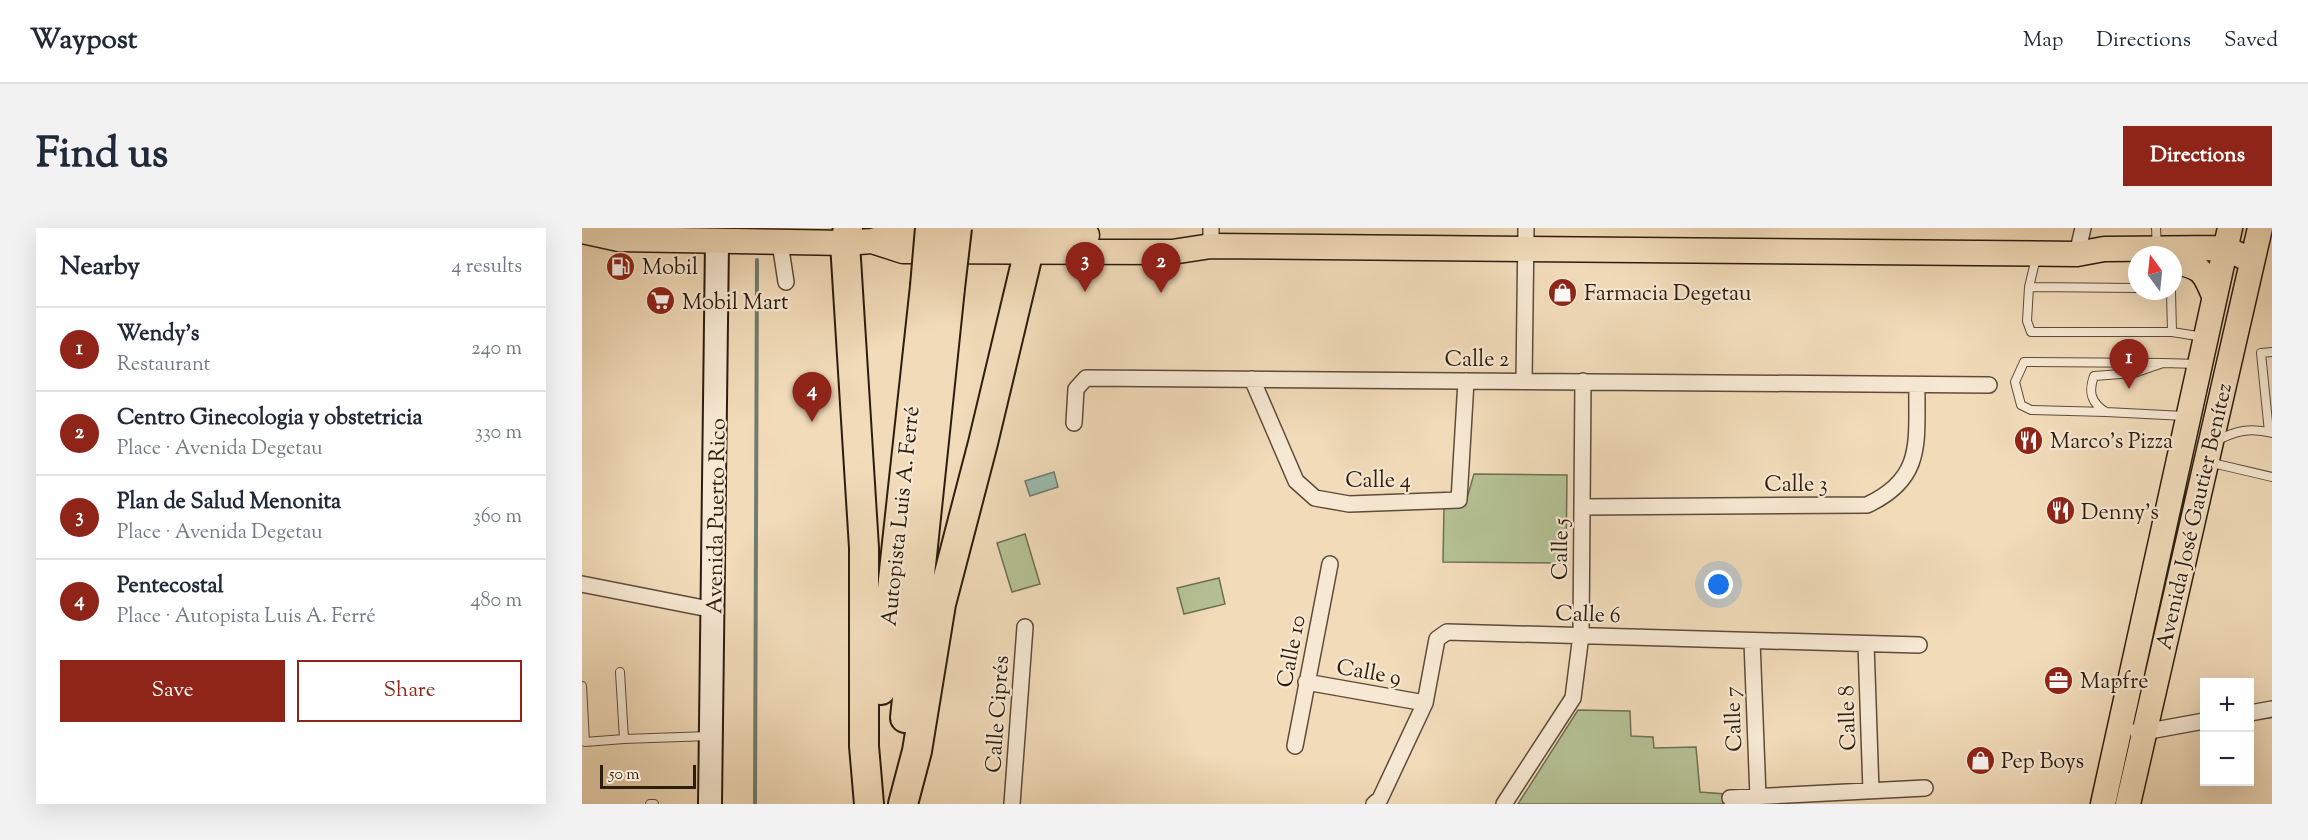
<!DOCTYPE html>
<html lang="en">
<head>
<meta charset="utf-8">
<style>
  body { margin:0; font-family:"Sorts Mill Goudy",serif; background:#f2f2f3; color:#1f2937 }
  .controls { position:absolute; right:18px; bottom:18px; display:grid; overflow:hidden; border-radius:0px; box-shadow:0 6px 24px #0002 }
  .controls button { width:54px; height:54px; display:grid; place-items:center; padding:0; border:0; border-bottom:2px solid #e0e1e3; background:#fff; color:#1f2937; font:30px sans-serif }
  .compass { position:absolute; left:1546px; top:18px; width:54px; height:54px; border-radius:50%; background:#fff; box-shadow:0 6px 24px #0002; rotate:345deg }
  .scale { position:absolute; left:18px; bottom:15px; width:96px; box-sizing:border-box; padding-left:6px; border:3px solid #2d1d0f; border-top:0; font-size:16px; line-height:21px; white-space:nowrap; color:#2d1d0f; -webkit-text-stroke:4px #f6e8d2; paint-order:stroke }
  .you { position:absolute; left:1137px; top:357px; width:21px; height:21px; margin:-15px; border:4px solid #fff; border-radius:50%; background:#1a73e8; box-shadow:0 0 0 9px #1a73e833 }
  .badge { display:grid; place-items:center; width:39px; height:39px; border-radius:50%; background:#8f2418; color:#fff; font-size:20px; font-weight:700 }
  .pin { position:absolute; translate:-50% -50px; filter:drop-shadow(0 2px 3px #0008) }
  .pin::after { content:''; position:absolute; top:32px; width:21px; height:18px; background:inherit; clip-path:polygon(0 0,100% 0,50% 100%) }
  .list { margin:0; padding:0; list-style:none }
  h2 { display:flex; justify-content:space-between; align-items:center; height:78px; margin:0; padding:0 24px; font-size:26px }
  h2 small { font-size:20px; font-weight:400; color:#747a83 }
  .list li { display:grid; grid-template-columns:39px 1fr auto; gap:18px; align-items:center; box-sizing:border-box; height:84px; padding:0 24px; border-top:2px solid #e0e1e3 }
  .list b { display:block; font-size:22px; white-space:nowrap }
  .list p { margin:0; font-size:20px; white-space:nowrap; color:#747a83 }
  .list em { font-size:20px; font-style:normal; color:#747a83 }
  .actions { display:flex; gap:12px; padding:18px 24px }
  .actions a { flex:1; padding:14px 0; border:2px solid #8f2418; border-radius:0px; text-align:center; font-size:21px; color:#8f2418 }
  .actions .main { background:#8f2418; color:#fff }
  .map { position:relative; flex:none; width:1690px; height:576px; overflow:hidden; border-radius:0px }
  header { display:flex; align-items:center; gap:36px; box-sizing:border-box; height:84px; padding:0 30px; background:#fff; border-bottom:2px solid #e0e1e3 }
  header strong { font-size:28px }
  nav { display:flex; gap:33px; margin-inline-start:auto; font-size:21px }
  .intro { display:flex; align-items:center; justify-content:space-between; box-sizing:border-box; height:144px; padding:0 36px }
  h1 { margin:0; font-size:42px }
  .button { padding:15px 27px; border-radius:0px; background:#8f2418; color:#fff; font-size:21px; font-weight:700 }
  main { display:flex; gap:36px; padding:0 36px }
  aside { flex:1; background:#fff; border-radius:0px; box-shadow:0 6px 24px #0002 }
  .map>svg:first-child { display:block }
</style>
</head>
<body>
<header>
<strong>Waypost</strong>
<nav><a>Map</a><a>Directions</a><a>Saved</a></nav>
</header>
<div class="intro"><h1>Find us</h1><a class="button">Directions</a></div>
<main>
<aside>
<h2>Nearby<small>4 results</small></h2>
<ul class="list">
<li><span class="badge">1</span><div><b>Wendy's</b><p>Restaurant</p></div><em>240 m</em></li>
<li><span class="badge">2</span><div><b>Centro Ginecologia y obstetricia</b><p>Place · Avenida Degetau</p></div><em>330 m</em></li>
<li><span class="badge">3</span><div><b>Plan de Salud Menonita</b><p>Place · Avenida Degetau</p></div><em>360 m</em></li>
<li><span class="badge">4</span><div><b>Pentecostal</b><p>Place · Autopista Luis A. Ferré</p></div><em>480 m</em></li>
</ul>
<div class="actions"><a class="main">Save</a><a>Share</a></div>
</aside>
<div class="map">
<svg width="1690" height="576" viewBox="0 0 1690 576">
  <rect width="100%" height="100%" fill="#f1dbb9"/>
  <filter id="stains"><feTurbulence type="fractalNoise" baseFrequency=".00333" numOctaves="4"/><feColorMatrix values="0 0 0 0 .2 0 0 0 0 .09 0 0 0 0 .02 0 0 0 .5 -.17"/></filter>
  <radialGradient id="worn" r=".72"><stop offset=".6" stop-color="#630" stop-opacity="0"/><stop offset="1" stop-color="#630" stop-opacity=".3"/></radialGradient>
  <path fill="#b4c194" stroke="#706f52" stroke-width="1.5" d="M 892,246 L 985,247 L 984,335 L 861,334 L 862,277 L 883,277 Z
    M 443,306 L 458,356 L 430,364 L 415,315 Z
    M 637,350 L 643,376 L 602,386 L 595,360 Z
    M 996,482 L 1048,483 L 1049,508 L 1071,509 L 1072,520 L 1114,519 L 1118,564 L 1143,566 L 1143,576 L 936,576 Z"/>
  <path fill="#9bbbad" stroke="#6f7c6e" stroke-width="1.5" d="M 472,244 L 476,259 L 448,268 L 443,253 Z"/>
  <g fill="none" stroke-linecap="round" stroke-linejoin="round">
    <path stroke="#6f7c6e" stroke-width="4" d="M 173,576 L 175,32"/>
    <defs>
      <path id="lane" d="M 1574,0 L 1575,19
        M 1454,30 L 1447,59 L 1555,60
        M 1447,59 L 1445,93 L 1449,104 L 1590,104
        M 1589,63 L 1590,104 L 1622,109
        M 1524,184 L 1449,182 L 1439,177 L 1433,154 L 1442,134 L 1581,135
        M 1603,188 L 1524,184 C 1509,175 1506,164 1512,148 L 1552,145 L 1581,135 L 1616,136
        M 1687,204 L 1679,125 L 1690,124
        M 1634,213 C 1653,203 1668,199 1690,205
        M 1626,234 L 1690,249
        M 38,444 L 42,511 L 127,508
        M 0,458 L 3,514 L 42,511
        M 68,576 L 72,576"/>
      <path id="street" d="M 629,0 L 629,18
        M 198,15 L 204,54
        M 1495,26 L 1501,0
        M 670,151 L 714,253 L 733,270 L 767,276 L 877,272 L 884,153
        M 942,153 L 944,0
        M 492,195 L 494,161 L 504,150 L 1407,157
        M 1000,279 L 1285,277 C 1343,250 1334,213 1335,157
        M 0,356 L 132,382
        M 1170,413 L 1176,569
        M 1284,416 L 1289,563
        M 724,454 L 843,475
        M 1668,485 L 1690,481
        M 1555,503 L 1562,504 L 1622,493
        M 713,518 L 748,336
        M 1148,570 L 1343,560
        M 430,576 L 443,399
        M 792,576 L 798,571 L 843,475 L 855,411 L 865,404 L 1337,417
        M 922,576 L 991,470 L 999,407 L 1001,153"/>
      <path id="secondary" d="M 128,576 L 135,14"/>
      <path id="primary" d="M 0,3 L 37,11 L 263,15 L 290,13 L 322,4 L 505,7
        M 290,13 L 321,23 L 590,24 L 629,18 L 1495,26 L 1522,21 L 1643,20 L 1670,33
        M 1591,34 C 1619,38 1622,43 1632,68
        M 1521,576 L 1648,0
        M 1546,576 L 1678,0"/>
      <path id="highway" d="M 266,0 L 263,15 L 282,320 L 282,518 L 287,576
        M 299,462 L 343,58
        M 323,490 L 368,60
        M 321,576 L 335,523 L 359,376 L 401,215 L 447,22 L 447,0"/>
    </defs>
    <use href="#lane" stroke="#5e4c3a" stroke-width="10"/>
    <use href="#street" stroke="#5e4c3a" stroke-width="18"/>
    <use href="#secondary" stroke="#2d1d0f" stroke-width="26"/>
    <use href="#primary" stroke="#2d1d0f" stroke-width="27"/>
    <use href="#highway" stroke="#2d1d0f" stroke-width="32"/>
    <use href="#lane" stroke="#f6e8d2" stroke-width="8"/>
    <use href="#street" stroke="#f6e8d2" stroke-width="15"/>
    <use href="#secondary" stroke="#f6e8d2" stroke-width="22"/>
    <use href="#primary" stroke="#f1dbb9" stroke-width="24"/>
    <use href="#highway" stroke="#f1dbb9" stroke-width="28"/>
    <defs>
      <path id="highway-bridge" d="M 343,58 L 348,0
        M 368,60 L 375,0"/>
    </defs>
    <use href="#highway-bridge" stroke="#2d1d0f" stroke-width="32" stroke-linecap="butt"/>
    <use href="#highway-bridge" stroke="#f1dbb9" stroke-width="28"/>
  </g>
  <defs>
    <symbol id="fuel-disc" viewBox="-11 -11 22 22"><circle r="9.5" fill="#8f2418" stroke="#f6e8d2"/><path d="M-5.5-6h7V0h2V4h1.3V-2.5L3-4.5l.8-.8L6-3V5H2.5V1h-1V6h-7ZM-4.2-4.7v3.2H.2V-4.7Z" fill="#fff"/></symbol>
    <symbol id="shop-disc" viewBox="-11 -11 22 22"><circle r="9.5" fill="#8f2418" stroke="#f6e8d2"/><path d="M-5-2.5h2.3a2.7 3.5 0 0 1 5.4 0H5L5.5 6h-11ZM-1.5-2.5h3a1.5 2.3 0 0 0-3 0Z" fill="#fff"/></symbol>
    <symbol id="supermarket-disc" viewBox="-11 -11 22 22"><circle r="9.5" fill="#8f2418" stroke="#f6e8d2"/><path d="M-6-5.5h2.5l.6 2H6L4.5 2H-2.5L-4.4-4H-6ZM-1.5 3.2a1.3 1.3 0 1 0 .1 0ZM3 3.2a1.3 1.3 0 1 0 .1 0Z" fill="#fff"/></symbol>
    <symbol id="restaurant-disc" viewBox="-11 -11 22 22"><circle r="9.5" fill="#8f2418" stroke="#f6e8d2"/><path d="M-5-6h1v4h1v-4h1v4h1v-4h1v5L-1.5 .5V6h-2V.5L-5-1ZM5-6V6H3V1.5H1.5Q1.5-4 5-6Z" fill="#fff"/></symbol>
    <symbol id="office-disc" viewBox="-11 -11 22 22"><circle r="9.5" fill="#8f2418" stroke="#f6e8d2"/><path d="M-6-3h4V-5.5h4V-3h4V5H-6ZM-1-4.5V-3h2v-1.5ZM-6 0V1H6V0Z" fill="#fff"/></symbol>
  </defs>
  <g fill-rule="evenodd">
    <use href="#fuel-disc" x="22" y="22" width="33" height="33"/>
    <use href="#shop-disc" x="964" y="48" width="33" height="33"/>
    <use href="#supermarket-disc" x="62" y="56" width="33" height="33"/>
    <use href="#restaurant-disc" x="1430" y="196" width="33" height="33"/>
    <use href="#restaurant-disc" x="1462" y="266" width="33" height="33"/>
    <use href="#office-disc" x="1460" y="436" width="33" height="33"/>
    <use href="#shop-disc" x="1382" y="516" width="33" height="33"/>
  </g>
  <g text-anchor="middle" stroke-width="4.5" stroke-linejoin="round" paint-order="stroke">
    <g font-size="22" fill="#2d1d0f" stroke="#f6e8d2" text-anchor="start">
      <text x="60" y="46">Mobil</text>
      <text x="1002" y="72">Farmacia Degetau</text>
      <text x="100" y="81">Mobil Mart</text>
      <text x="1468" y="220">Marco's Pizza</text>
      <text x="1499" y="291">Denny's</text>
      <text x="1498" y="460">Mapfre</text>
      <text x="1419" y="540">Pep Boys</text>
    </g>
    <g font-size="22" fill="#2d1d0f" stroke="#f6e8d2">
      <text x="895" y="138">Calle 2</text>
      <text x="796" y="259">Calle 4</text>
      <text x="1214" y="263">Calle 3</text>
      <text transform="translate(133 288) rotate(-89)" y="8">Avenida Puerto Rico</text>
      <text transform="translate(317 288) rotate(-84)" y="8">Autopista Luis A. Ferré</text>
      <text transform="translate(1611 288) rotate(-77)" y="8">Avenida José Gautier Benítez</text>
      <text transform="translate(977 321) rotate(-89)" y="8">Calle 5</text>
      <text transform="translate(1006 385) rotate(2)" y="8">Calle 6</text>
      <text transform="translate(708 423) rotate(-79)" y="8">Calle 10</text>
      <text transform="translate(787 443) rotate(10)" y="8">Calle 9</text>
      <text transform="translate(414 486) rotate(-86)" y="8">Calle Ciprés</text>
      <text transform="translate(1264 490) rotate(-92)" y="8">Calle 8</text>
      <text transform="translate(1150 491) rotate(-92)" y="8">Calle 7</text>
    </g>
  </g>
  <rect width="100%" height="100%" filter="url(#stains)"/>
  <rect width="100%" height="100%" fill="url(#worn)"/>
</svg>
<div class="controls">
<button>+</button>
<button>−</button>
</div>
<svg class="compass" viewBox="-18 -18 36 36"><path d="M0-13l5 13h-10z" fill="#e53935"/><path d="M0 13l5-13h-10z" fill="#747a83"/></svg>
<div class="scale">50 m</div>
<div class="you"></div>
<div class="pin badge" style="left:1547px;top:161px">1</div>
<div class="pin badge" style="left:579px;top:65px">2</div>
<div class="pin badge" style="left:503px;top:64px">3</div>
<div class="pin badge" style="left:230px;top:194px">4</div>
</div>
</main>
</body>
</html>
